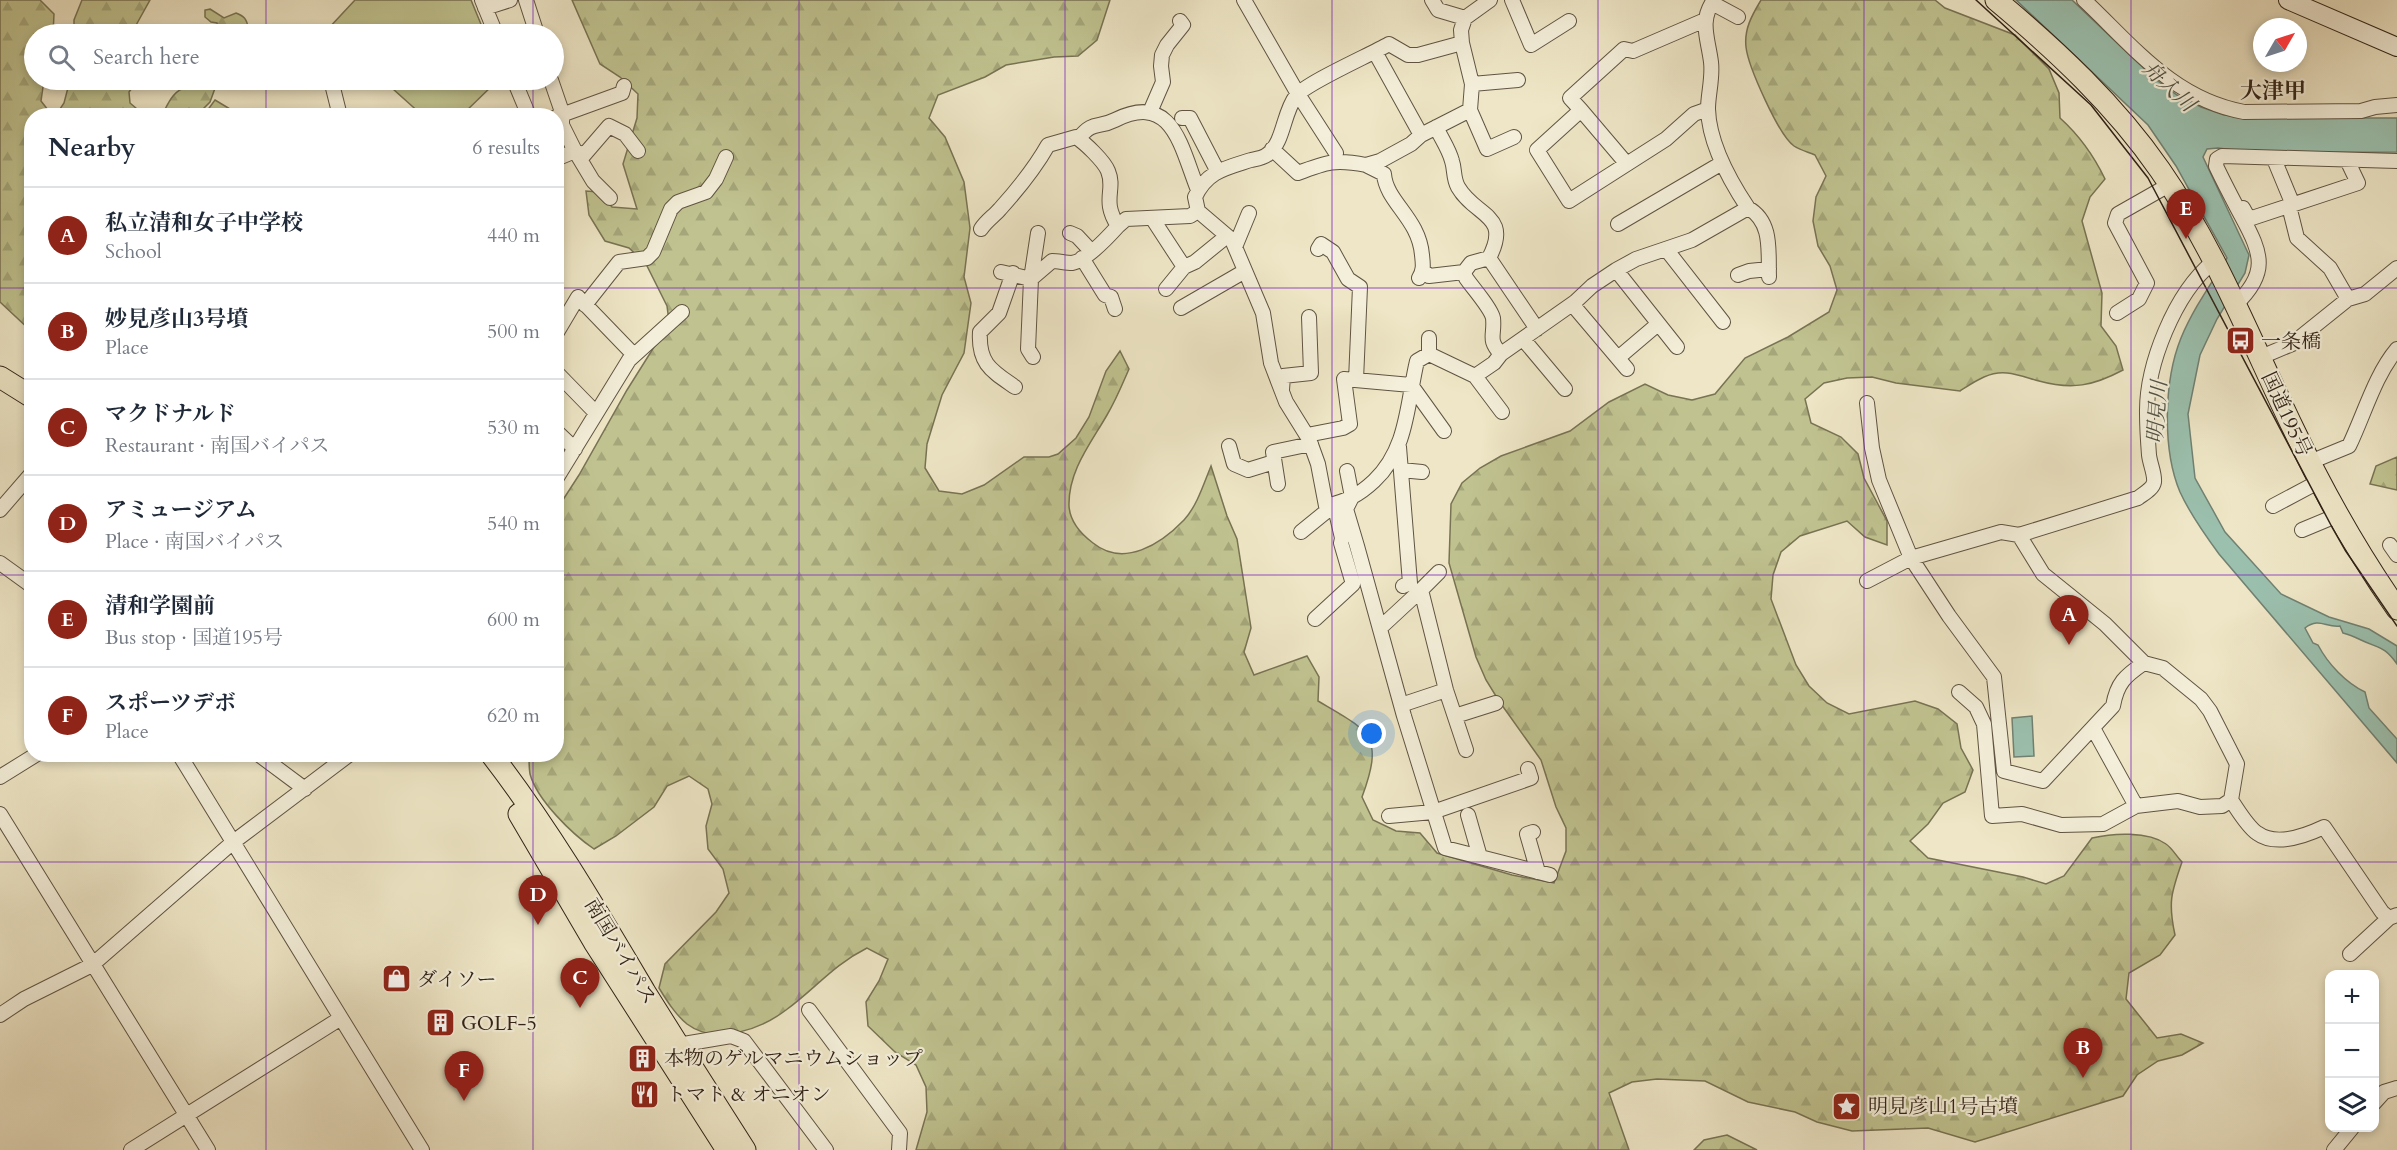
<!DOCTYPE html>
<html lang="en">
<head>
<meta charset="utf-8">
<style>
  body { margin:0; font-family:Cardo,"Noto Serif JP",serif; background:#f2f2f3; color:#1f2937 }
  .controls { position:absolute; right:18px; bottom:18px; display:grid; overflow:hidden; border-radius:12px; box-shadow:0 3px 9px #0003 }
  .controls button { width:54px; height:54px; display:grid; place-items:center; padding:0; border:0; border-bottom:2px solid #e0e1e3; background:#fff; color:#1f2937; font:30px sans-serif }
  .compass { position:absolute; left:2253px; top:18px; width:54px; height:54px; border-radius:50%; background:#fff; box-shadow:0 3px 9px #0003; rotate:51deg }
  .you { position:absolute; left:1372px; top:734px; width:21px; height:21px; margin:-15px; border:4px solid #fff; border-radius:50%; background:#1a73e8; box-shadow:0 0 0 9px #1a73e833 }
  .badge { display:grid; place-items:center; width:39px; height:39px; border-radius:50%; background:#8f2418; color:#fff; font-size:20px; font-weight:700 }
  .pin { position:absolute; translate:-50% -50px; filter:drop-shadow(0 2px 3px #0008) }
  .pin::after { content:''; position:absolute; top:32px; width:21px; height:18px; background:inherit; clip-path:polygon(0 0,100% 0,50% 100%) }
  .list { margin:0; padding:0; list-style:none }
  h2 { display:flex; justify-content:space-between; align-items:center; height:78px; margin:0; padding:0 24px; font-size:26px }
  h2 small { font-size:20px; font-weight:400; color:#747a83 }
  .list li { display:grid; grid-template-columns:39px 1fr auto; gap:18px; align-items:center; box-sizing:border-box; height:96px; padding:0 24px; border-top:2px solid #e0e1e3 }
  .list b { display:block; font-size:22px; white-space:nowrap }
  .list p { margin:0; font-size:20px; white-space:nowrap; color:#747a83 }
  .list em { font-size:20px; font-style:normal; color:#747a83 }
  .icon { flex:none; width:33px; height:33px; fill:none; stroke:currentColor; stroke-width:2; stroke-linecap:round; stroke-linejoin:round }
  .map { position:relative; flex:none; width:2397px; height:1150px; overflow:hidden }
  .search { position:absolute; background:#fff; box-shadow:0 3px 9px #0003; left:24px; top:24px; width:540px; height:66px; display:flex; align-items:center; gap:15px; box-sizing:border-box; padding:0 21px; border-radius:33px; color:#747a83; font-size:22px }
  .panel { position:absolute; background:#fff; box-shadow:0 3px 9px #0003; left:24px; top:108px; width:540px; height:654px; border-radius:24px }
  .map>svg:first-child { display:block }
</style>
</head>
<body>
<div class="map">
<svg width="2397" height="1150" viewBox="0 0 2397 1150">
  <defs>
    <pattern id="forest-firs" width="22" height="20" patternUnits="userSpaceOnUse" patternTransform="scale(1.5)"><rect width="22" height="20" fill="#c0c390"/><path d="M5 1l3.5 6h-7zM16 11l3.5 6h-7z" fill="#a5a77b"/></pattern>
  </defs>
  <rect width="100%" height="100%" fill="#eee6c6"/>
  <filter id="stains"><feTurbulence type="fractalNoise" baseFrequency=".00333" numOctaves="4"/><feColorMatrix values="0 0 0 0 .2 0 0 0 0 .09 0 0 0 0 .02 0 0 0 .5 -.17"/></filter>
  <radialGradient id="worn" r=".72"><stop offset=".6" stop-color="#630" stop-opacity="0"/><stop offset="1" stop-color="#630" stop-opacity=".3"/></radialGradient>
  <path fill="url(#forest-firs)" stroke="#787354" stroke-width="1.5" d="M 0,0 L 40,0 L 54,14 L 53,34 L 34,34 L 34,80 L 44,80 L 41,101 L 52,115 L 32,116 L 31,331 L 0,302 Z
    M 82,0 L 150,0 L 135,27 L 137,34 L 74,34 L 74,20 Z
    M 572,0 L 1110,0 L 1097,40 L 1078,56 L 1054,57 L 1006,65 L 985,77 L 938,95 L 929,118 L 945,137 L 964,182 L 970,228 L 964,277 L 971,303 L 964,353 L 942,395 L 927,444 L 925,468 L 939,491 L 962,494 L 984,485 L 1024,457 L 1049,457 L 1058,454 L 1076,438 L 1089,417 L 1106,371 L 1120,351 L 1129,369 C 1122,385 1116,400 1107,415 C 1091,443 1068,471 1069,506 C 1070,522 1081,534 1093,543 C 1124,568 1161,544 1184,520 C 1197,506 1204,483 1211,466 L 1227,516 L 1237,539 L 1251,628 L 1244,652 L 1254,675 L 1307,656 L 1319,677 L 1318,701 C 1369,731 1385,735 1362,797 L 1373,820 L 1396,831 L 1420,833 L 1437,853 L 1512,875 L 1554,883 L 1566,851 L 1566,828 L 1556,807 L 1541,760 L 1499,701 L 1486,680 L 1476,657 L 1449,563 L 1451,504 L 1462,483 L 1480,468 L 1501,456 L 1570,431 L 1609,402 L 1645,384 L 1668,395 L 1692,400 L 1715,394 L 1745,358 L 1788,337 L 1829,312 L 1837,290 L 1830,266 L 1818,246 L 1813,221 L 1816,197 L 1826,176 L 1815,155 C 1808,152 1800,150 1794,146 C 1779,136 1748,66 1746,47 C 1744,29 1752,15 1761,0 L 1935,0 L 1945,8 L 2015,35 L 2049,69 L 2059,93 L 2060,118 C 2080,136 2093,154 2105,179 L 2090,197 L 2082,221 L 2102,293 L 2101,326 L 2116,346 L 2123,370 C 2093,386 2072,390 2039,381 C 2028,378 2017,374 2007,373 C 1989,371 1974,382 1960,391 L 1896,383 L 1872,377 L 1847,378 L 1824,383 L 1805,399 L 1811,423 L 1841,437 L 1858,454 L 1864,478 L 1887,521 L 1887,545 L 1865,537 L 1847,521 L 1800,536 L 1781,552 L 1773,575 L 1771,599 L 1796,665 L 1809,686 L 1827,703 L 1849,714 L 1915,701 L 1938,709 L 1957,724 L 1961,748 L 1973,770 L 1965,792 L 1943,803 L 1928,824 L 1910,841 L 1928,858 L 2023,877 L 2046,884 L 2064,876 L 2092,838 C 2113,833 2148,831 2166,844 C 2172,848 2177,857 2182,862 C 2171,893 2168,903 2175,935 L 2160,955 L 2129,973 L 2126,999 L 2157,1038 L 2181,1034 L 2203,1043 L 2182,1055 L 2158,1061 L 2137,1075 L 2123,1096 L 1975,1142 L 1928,1128 L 1852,1131 L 1817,1122 L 1795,1112 L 1748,1102 L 1705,1081 L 1657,1079 L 1632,1082 L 1609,1093 L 1629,1150 L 916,1150 L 927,1112 L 926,1087 L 916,1065 L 895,1052 L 868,1026 L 866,1002 L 879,981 L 888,959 L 867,948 C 833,965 816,988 786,1010 C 761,1029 716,1046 687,1024 C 675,1014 667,1001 659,988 L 665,964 L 716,912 L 729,893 L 723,869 L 708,849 L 706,826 L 712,804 L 708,789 L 689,776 L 667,786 L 654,807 L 616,836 L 594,849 C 572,834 537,800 530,774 C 529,768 529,761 529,755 L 556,754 L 557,681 L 563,660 L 556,644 L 557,509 L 579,475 L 627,390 L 654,347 L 670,329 L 667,306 L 646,264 L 629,248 L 605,241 L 589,215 L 586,191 L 599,192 L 612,207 L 637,209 L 623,164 L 637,118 L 638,94 L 620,77 L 600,64 Z
    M 210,9 L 224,18 L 236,13 C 244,16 247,19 248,28 L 244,34 L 219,34 L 217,23 L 211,22 L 205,17 L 205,10 Z
    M 70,80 L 138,80 L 129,92 L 130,103 L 144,115 L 56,115 L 64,103 Z
    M 188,80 L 218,80 L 210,102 L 197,115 L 162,115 C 168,104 173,90 187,87 Z
    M 2397,457 L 2397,490 L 2370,484 L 2376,466 Z
    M 1727,1135 L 1757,1150 L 1694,1150 L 1704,1140 Z"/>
  <path fill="#c0c390" stroke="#787354" stroke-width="1.5" d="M 355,0 L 471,0 L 485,34 L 334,34 L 328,29 Z
    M 383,80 L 498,80 L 461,116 L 422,115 Z
    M 215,100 L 240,115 L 204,115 Z"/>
  <path fill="#9bc0ae" stroke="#718172" stroke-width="1.5" d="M 2016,0 L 2072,0 L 2154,78 L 2177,95 L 2201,107 L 2224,115 L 2251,118 L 2397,118 L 2397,152 L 2258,153 L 2218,148 L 2207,149 L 2203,157 L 2249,255 L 2245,273 L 2217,319 L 2200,355 L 2188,414 L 2195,478 L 2225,532 L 2281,594 L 2329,617 L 2369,629 L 2397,646 L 2397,664 C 2384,646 2380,649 2361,640 C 2355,637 2351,635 2343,633 L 2340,626 C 2326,628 2319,617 2305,628 L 2313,643 L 2318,645 C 2328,664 2346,683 2365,692 L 2369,708 L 2397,739 L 2397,763 L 2219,554 C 2205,535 2190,514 2180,492 C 2162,449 2164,380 2181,338 C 2193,309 2211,284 2227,258 L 2176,166 L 2148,125 Z
    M 2032,716 L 2034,756 L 2014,757 L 2012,718 Z"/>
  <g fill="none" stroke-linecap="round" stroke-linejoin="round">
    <defs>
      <path id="minor" d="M 482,0 L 496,34
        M 526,0 L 537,34
        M 1244,0 L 1298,94 L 1336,153
        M 1432,0 L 1438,10 L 1465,18
        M 1512,0 L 1531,45 L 1569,21
        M 2084,0 C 2133,46 2173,99 2244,112 L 2361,111 L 2375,107 L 2397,105
        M 1712,3 L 1738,17
        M 485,8 L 510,0
        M 1705,20 L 1633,51 L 1624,49 L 1570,98 L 1581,110 L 1537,150 L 1569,201 L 1666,139 L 1694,114 L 1708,109
        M 1462,43 L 1418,55 L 1408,55 L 1389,44 C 1370,55 1306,83 1296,96 C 1283,113 1284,142 1268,154 C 1264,158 1256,159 1251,160 C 1226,168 1207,171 1195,197 L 1198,211 L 1232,240 L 1263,313 L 1271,363 L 1286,402 L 1309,439 L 1318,464 L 1326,506 C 1347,501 1359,495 1374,481 C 1408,449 1407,403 1417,361 L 1429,354 L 1475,376 L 1494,363 L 1501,354 L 1575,302 L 1592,286 L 1616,270 L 1636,259 L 1692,240 L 1748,208 C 1730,181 1709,143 1708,109 C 1708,94 1713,78 1711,62 C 1708,38 1699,21 1714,0
        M 1375,52 L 1421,135
        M 331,80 L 340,116
        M 514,80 L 529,116
        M 551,80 L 562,112 L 562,125 L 575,151 L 556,159
        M 1472,84 L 1518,80
        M 1470,110 L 1487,149 L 1514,137
        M 1581,110 L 1626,163
        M 1150,112 L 1163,82 L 1161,66 L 1162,55 L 1167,45 L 1183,25 L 1180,21
        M 556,117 L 622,93 L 624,86
        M 1182,118 L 1190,118 L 1218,172
        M 1436,127 C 1441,138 1449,149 1452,161 C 1455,170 1453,178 1458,187 C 1475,217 1512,214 1489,258 L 1537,329
        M 1079,138 C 1094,120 1097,129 1115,120 C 1173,91 1181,148 1198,190
        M 1272,149 L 1298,173 C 1327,162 1335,159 1366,165
        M 575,151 L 584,155 L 609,126 L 625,134 L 638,151
        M 575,151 L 593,181 L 610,198
        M 2274,159 L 2293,205
        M 2289,206 L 2297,238 L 2330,268 L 2348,299
        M 1748,208 C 1773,222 1768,252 1769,277
        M 2243,208 L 2249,219 L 2358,183 L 2347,160
        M 1152,218 L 1184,267 L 1195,262 L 1227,236
        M 1618,224 L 1722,163
        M 981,229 C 986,221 994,216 1000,209 C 1018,189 1035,168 1048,145 L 1076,137 C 1085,143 1104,161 1108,171 C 1116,190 1101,200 1118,226 L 1126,219 L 1190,216 L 1198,211
        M 1070,233 L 1077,236 L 1091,251
        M 1235,247 L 1249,213
        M 1318,249 L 1321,244 L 1333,252 L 1348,279 L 1360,287 L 1356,380
        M 1666,249 L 1723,322
        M 1082,258 L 1105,295 L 1111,297 L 1115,309
        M 1489,258 L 1471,263 L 1464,272 L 1466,278 C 1472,287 1491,308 1493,318 C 1495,336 1487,339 1501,354
        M 1616,270 L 1677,347
        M 1423,271 L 1429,276 L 1464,272
        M 1001,272 L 1031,279 L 1052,261 C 1058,261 1066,263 1072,263 C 1086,261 1109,236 1118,226
        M 1013,273 L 999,313 L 980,332 C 978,364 992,371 1015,387
        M 1738,275 L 1749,271 L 1769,269
        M 1419,278 C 1424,270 1423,264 1422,255 C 1419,218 1386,202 1384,174 L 1366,165 L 1380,161 L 1411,144 L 1421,135 L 1470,110 L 1472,84 L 1462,43 L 1461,30 L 1465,18 L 1490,0
        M 1166,289 L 1184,267
        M 1572,304 L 1627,369
        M 585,305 L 619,262 L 647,258 L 653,252 L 671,209 L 678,202 L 706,192 L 716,179 L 726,157
        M 2235,305 C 2269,273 2262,254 2242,217 C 2233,200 2224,183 2216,166 L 2217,159 L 2222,156 L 2397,161
        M 1181,308 L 1245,271
        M 2117,313 L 2139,299 L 2147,283 L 2115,223 L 2118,214 L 2169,185
        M 556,334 L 578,297 L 634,355
        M 1429,338 L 1429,354
        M 1523,339 L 1565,389
        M 1033,357 L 1028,349 L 1031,279 L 1038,233
        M 2261,357 L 2292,344 L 2348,299 L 2365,294 L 2397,268
        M 1618,358 L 1658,324
        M 556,372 L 596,413
        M 1475,376 L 1502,412
        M 1282,390 L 1283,376 L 1311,373 L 1309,317
        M 1867,403 L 1872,448 L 1879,480 L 1911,558 L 1949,616 L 1994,677 L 2004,771 L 2043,781 L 2113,706 C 2117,683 2125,676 2144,663
        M 556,431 L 575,449
        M 1307,435 L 1343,428 L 1350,424 L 1344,379 L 1411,385 L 1444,431
        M 1229,446 L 1234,464 L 1248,470 L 1274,462
        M 1399,447 L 1410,583 L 1403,586
        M 2310,462 L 2349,446 C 2364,415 2375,375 2397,349
        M 1401,470 L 1422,472
        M 1347,471 L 1352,497 L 1346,509 L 1357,546 L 1404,716 L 1445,848 L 1550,875
        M 556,479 L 629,360 L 682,312
        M 1278,484 L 1273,452 L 1311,444
        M 2273,506 L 2320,481
        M 0,510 L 32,473
        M 2302,530 L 2338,515
        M 1301,532 L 1328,510
        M 2019,535 L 2043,574 L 2105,624 L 2144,663 L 2163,668 L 2201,699 L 2210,711 L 2237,764 L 2231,800
        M 2390,545 L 2397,555
        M 0,563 L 32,586
        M 1867,581 L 1911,558 L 2001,532 L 2019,535 L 2138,498 C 2143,494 2153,489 2154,482 C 2155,474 2150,464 2149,455 C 2148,442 2147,428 2147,414 C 2146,365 2175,293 2213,262
        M 1421,590 L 1439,572
        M 1315,619 L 1353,584 L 1341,543 L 1342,538 L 1336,512 L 1346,509
        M 1380,628 L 1421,590 L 1446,690 L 1466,750
        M 1959,692 L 1976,707 L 1984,724 L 1992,816 L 2022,814 L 2061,825 L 2103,824 L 2136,806 L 2178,801 L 2200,807 L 2222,806 L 2231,800 C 2238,810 2247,826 2257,833 C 2276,847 2305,836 2324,827 L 2382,912 L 2389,918 L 2397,915
        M 1401,705 L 1446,690
        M 1455,716 L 1496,703
        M 2093,728 L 2136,806
        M 179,754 L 422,1150
        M 258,754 L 305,789
        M 0,777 L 37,754
        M 0,814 L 208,1150
        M 1468,815 L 1480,857
        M 1389,816 L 1433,812 L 1531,778 L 1528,769
        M 1533,832 L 1527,834 L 1538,872
        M 2350,954 L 2389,918
        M 809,1010 L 900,1133 L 899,1150
        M 0,1015 L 24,999 L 92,965 L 232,843 L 350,754
        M 672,1046 L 731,1036 L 744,1041 L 826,1150
        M 2374,1103 L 2384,1092 L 2397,1088
        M 131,1150 L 341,1018
        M 2334,1150 L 2352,1128"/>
      <path id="secondary" d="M 2288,0 L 2397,47"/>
      <path id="trunk" d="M 1996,0 C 2056,50 2115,105 2160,170 C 2215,249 2251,341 2293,428 C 2323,491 2357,552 2397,609
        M 0,377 L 32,397
        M 491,754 C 549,829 597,911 645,992 C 678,1045 711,1097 745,1150
        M 519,814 L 594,942 L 727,1150"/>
    </defs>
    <use href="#minor" stroke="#605443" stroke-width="16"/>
    <use href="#secondary" stroke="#312317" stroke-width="20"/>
    <use href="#trunk" stroke="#312317" stroke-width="23"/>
    <use href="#minor" stroke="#f4efda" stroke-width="14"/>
    <use href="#secondary" stroke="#f4efda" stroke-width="18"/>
    <use href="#trunk" stroke="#eee6c6" stroke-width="21"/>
    <path stroke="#312317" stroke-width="1.5" d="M 1976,0 L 2091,105 L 2148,178 L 2333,529 L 2345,550 L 2397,626"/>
  </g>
  <path fill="none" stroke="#7b2cbf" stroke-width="1.5" stroke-opacity="0.55" d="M 266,0 L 266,34M 533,0 L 533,34M 799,0 L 799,1150M 1065,0 L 1065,1150M 1332,0 L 1332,1150M 1598,0 L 1598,1150M 1864,0 L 1864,1150M 2131,0 L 2131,1150M 266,80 L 266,116M 533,80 L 533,116M 0,288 L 32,288M 556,288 L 2397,288M 0,575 L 32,575M 556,575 L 2397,575M 266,754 L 266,1150M 533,754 L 533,1150M 0,862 L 2397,862"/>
  <defs>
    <symbol id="bus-square" viewBox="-11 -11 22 22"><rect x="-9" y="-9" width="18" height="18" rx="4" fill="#8f2418" stroke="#f4efda"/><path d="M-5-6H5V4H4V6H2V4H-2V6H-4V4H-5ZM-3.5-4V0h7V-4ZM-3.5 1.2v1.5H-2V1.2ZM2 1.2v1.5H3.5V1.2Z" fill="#fff"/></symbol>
    <symbol id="shop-square" viewBox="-11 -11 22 22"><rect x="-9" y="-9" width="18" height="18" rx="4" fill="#8f2418" stroke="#f4efda"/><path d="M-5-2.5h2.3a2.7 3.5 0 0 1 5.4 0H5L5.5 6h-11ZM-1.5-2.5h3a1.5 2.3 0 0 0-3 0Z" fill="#fff"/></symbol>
    <symbol id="building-square" viewBox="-11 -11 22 22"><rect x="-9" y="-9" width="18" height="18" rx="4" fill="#8f2418" stroke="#f4efda"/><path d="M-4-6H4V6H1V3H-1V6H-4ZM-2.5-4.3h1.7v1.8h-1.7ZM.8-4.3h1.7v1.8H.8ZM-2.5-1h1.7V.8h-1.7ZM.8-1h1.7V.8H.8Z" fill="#fff"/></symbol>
    <symbol id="restaurant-square" viewBox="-11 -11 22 22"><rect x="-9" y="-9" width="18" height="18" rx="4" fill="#8f2418" stroke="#f4efda"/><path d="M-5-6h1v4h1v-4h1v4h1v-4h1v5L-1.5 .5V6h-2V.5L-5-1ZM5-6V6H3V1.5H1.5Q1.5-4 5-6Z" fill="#fff"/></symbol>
    <symbol id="sight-square" viewBox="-11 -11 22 22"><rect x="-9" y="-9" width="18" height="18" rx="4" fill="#8f2418" stroke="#f4efda"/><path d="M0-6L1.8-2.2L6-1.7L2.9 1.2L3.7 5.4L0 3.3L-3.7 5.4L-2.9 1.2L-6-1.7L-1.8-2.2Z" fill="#fff"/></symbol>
  </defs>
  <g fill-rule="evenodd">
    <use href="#bus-square" x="2224" y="324" width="33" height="33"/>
    <use href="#shop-square" x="380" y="962" width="33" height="33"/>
    <use href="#building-square" x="424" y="1006" width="33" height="33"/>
    <use href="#building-square" x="626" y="1042" width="33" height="33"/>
    <use href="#restaurant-square" x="628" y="1078" width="33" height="33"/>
    <use href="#sight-square" x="1830" y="1090" width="33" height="33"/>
  </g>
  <g text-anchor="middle" stroke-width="4.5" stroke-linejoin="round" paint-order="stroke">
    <g font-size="20" fill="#312317" stroke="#f4efda" text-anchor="start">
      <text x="2261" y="348">一条橋</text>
      <text x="417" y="986">ダイソー</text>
      <text x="461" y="1030">GOLF-5</text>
      <text x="664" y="1065">本物のゲルマニウムショップ</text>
      <text x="666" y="1101">トマト &amp; オニオン</text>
      <text x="1868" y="1113">明見彦山1号古墳</text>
    </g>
    <g font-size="20" fill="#312317" stroke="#f4efda">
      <text transform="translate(2287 414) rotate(65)" y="7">国道195号</text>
      <text transform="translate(621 951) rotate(59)" y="7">南国バイパス</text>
    </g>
    <g font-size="21" font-style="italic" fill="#515244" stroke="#f4efda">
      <text transform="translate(2169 86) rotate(43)" y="7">舟入川</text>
      <text transform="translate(2157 412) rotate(-86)" y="7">明見川</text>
    </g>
    <g font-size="22" font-weight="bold" fill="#312317" stroke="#f4efda">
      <text x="2273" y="98">大津甲</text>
    </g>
  </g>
  <rect width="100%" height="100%" filter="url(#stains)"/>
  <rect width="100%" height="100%" fill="url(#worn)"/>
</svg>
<div class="controls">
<button>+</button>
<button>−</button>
<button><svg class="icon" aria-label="layers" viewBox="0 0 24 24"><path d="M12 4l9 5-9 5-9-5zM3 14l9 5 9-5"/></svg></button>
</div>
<svg class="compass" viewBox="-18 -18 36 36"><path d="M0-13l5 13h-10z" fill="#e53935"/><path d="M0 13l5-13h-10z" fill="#747a83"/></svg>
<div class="you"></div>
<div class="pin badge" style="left:2069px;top:645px">A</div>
<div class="pin badge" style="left:2083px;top:1078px">B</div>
<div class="pin badge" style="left:580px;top:1008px">C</div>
<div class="pin badge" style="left:538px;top:925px">D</div>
<div class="pin badge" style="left:2186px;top:239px">E</div>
<div class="pin badge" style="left:464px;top:1101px">F</div>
<div class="search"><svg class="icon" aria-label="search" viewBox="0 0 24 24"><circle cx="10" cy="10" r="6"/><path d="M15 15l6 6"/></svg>Search here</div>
<section class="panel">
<h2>Nearby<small>6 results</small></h2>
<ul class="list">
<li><span class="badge">A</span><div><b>私立清和女子中学校</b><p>School</p></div><em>440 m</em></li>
<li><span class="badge">B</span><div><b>妙見彦山3号墳</b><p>Place</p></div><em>500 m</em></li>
<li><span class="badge">C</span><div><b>マクドナルド</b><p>Restaurant · 南国バイパス</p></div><em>530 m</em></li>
<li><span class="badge">D</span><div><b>アミュージアム</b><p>Place · 南国バイパス</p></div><em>540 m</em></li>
<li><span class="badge">E</span><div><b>清和学園前</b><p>Bus stop · 国道195号</p></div><em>600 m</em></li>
<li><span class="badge">F</span><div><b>スポーツデボ</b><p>Place</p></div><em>620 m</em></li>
</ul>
</section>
</div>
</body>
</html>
